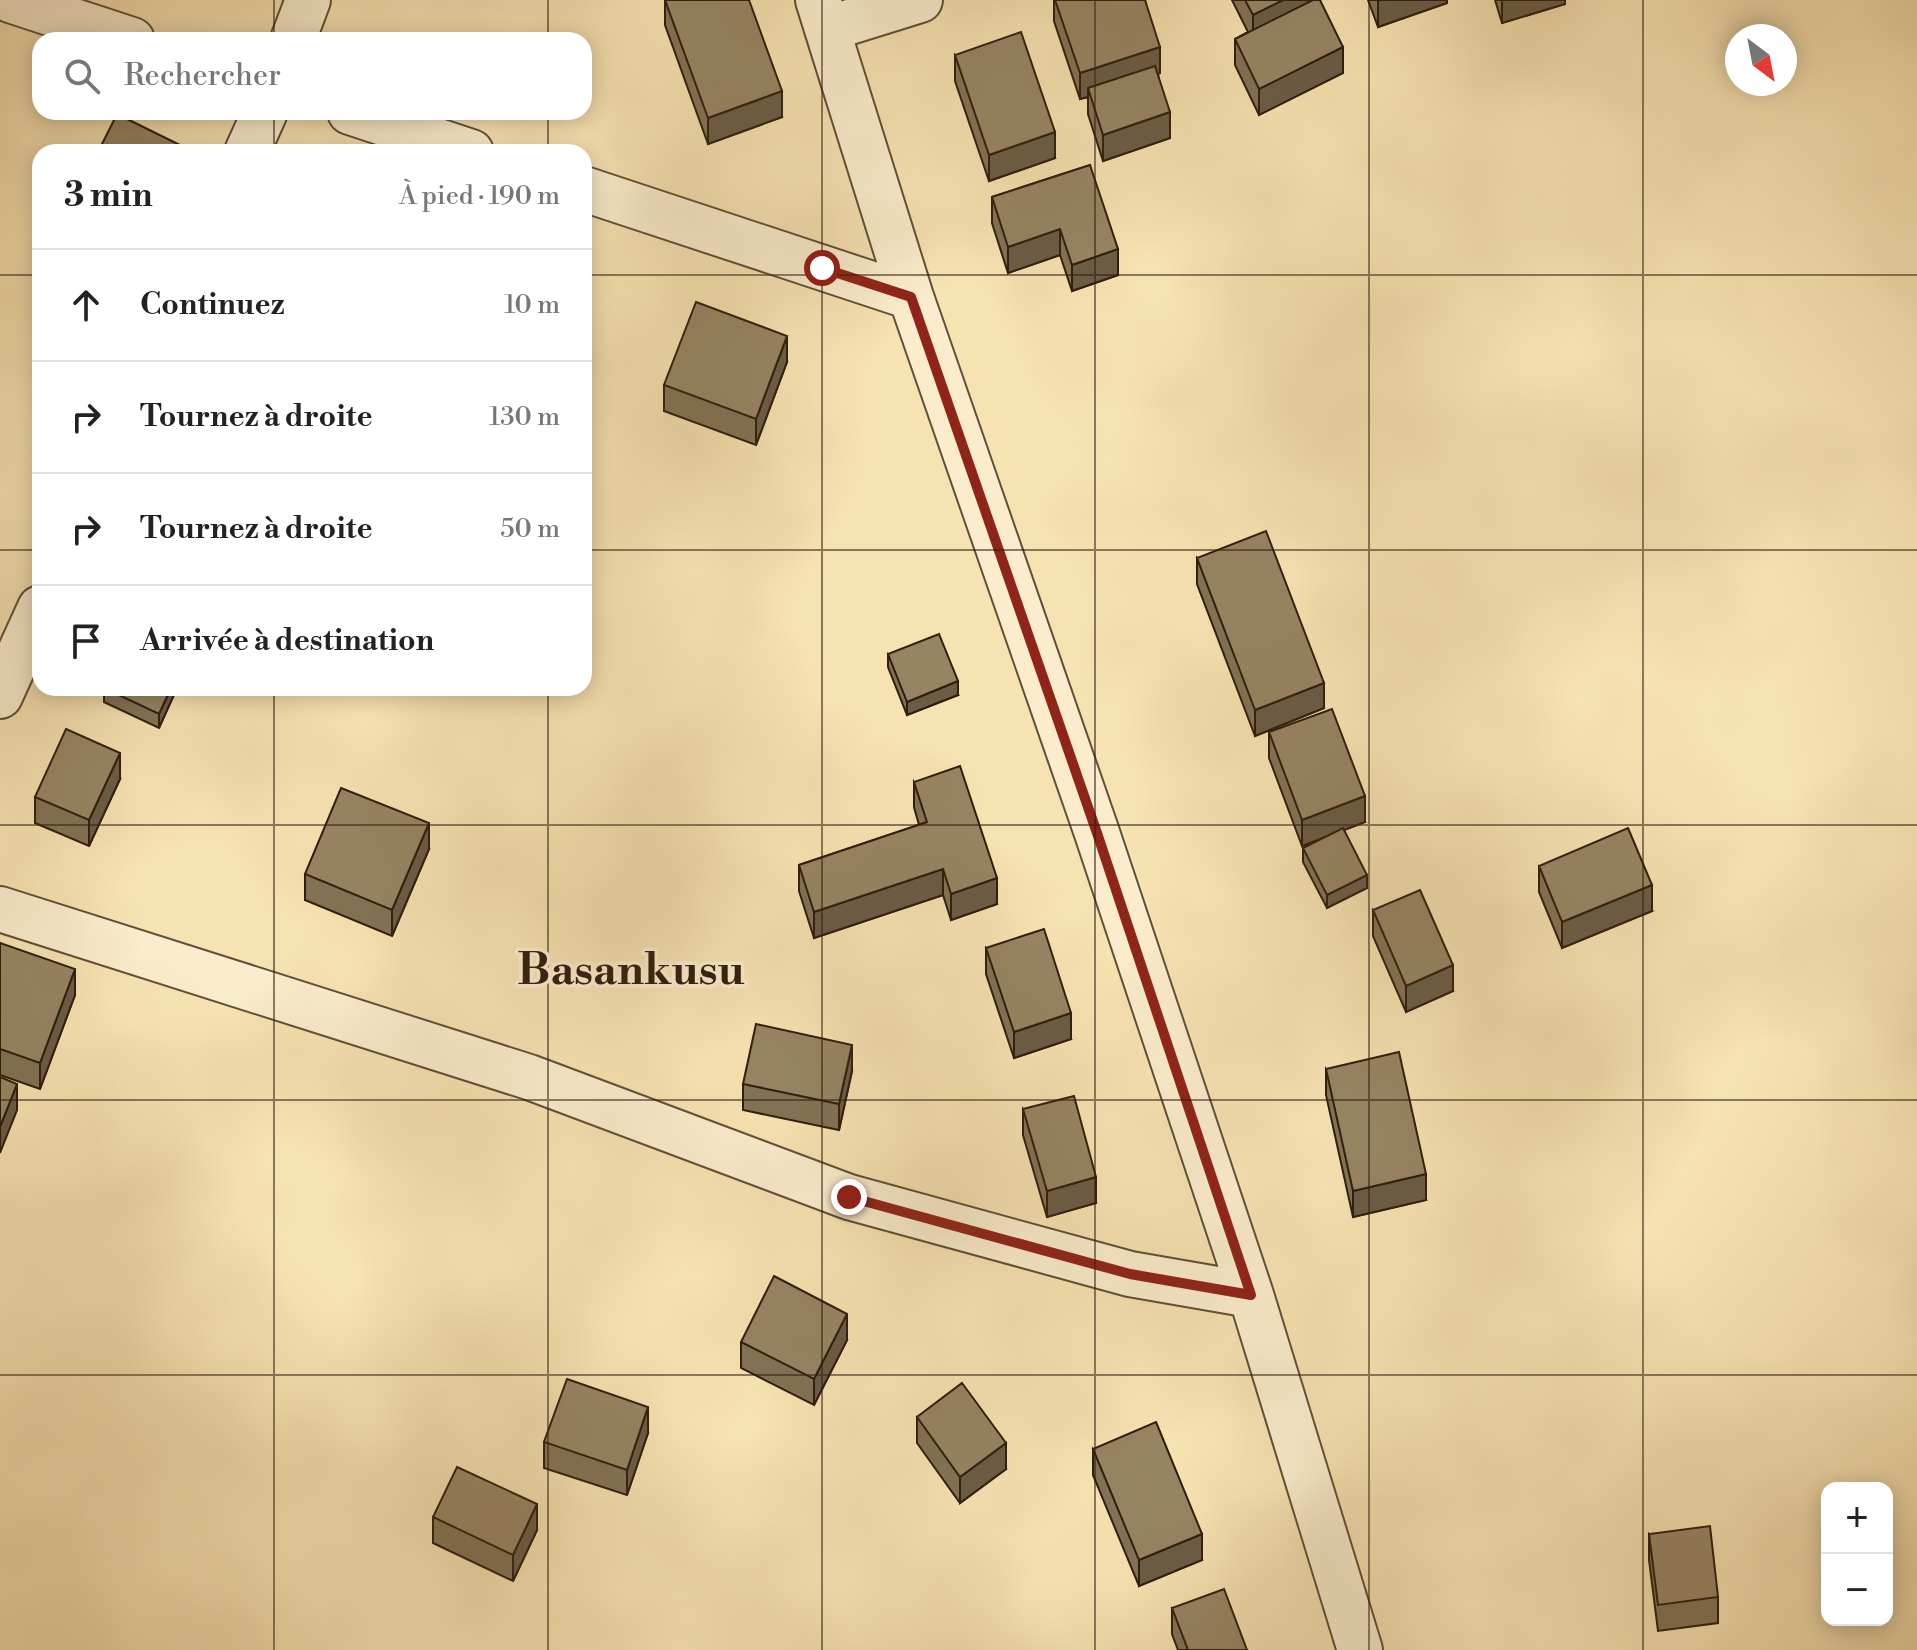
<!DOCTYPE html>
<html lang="fr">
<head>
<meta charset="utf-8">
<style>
  body { margin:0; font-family:"Libre Bodoni",serif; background:#f2f2f2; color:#222 }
  .controls { position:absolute; right:24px; bottom:24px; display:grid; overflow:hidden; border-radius:16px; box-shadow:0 4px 20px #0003 }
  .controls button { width:72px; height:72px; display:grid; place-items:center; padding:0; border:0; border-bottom:2px solid #e0e0e0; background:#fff; color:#222; font:40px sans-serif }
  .compass { position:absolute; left:1725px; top:24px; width:72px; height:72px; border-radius:50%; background:#fff; box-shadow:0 4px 20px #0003; rotate:148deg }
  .stop { position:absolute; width:24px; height:24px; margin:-18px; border:6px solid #8f2418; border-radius:50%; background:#fff }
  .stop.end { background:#8f2418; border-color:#fff; box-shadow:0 2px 8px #0008 }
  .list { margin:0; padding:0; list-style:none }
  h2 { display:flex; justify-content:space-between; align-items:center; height:104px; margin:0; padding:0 32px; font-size:34px }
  h2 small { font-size:26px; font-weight:400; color:#767676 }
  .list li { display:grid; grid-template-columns:52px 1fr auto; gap:24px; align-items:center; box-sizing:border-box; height:112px; padding:0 32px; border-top:2px solid #e0e0e0 }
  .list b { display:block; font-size:30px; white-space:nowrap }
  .list em { font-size:26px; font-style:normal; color:#767676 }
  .icon { flex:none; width:44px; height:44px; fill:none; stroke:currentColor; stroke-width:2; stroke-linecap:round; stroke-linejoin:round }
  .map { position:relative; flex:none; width:1917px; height:1650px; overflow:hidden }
  .search { position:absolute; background:#fff; box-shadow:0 4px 20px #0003; left:32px; top:32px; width:560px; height:88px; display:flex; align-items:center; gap:20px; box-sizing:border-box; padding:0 28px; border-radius:24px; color:#767676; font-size:30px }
  .panel { position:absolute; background:#fff; box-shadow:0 4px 20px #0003; left:32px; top:144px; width:560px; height:552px; border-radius:24px }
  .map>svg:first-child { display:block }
</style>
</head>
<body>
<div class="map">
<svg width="1917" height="1650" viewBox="0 0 1917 1650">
  <rect width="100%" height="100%" fill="#f7e2b1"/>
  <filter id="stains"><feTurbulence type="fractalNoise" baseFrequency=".0025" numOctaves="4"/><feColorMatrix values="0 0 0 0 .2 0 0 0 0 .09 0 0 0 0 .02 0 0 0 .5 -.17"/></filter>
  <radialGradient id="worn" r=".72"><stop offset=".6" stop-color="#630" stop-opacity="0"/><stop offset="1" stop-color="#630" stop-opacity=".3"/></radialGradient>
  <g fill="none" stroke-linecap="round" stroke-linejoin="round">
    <defs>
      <path id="minor" d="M 10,0 L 132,40
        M 818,0 L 911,297 L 1097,833 L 1251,1295 L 1360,1650
        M 827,29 L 920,0
        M 293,40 L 308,0
        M 350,112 L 471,152
        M 247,152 L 265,112
        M 584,189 L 911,297
        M 0,696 L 40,608
        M 0,909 L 529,1077 L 849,1197 L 1130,1274 L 1251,1295"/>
    </defs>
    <use href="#minor" stroke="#614f37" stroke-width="48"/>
    <use href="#minor" stroke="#faeccc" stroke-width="44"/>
  </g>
  <path fill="#827255" stroke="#2f1e0e" stroke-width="2" d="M 665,0 L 782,117 L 708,144 L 665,25 Z
    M 1054,0 L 1145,0 L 1160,73 L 1158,74 L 1170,138 L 1103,161 L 1088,114 L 1088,97 L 1080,99 L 1054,21 Z
    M 1232,0 L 1320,0 L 1343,73 L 1259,115 L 1235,65 L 1235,39 L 1248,32 Z
    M 1368,0 L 1447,0 L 1447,3 L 1378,27 Z
    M 1495,0 L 1565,0 L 1565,4 L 1502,23 Z
    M 955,55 L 1055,158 L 989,181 L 955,81 Z
    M 1090,165 L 1118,275 L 1072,291 L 1060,255 L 1008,273 L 992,223 L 992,197 Z
    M 40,350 L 40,373 L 36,371 L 36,358 Z
    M 787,362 L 756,445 L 664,411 L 664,385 Z
    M 1197,558 L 1324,708 L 1255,736 L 1197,584 Z
    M 888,654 L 958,695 L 907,715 L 888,667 Z
    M 104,688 L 177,688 L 159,728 L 104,702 Z
    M 1269,732 L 1365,822 L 1344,830 L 1367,888 L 1327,908 L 1303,862 L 1303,848 L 1323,838 L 1302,846 L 1269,758 Z
    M 120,779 L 89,846 L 35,823 L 35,797 Z
    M 914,782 L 997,904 L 951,920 L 943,895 L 814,938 L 799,891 L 799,865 L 919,825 L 914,807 Z
    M 429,849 L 392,936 L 305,900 L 305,874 Z
    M 1539,866 L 1652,911 L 1562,948 L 1539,892 Z
    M 1373,910 L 1453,991 L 1406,1012 L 1373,936 Z
    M 0,943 L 75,995 L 40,1089 L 0,1075 Z
    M 986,948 L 1071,1039 L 1014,1058 L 986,974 Z
    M 1326,1069 L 1426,1200 L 1353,1217 L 1326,1095 Z
    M 852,1071 L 839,1130 L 743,1110 L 743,1084 Z
    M 1023,1109 L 1096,1203 L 1047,1217 L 1023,1135 Z
    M 847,1340 L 814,1405 L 741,1368 L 741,1342 Z
    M 917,1417 L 1006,1469 L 960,1503 L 917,1443 Z
    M 648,1433 L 627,1495 L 544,1468 L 544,1442 Z
    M 1093,1449 L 1202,1560 L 1139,1586 L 1093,1475 Z
    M 433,1517 L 537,1530 L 513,1581 L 433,1543 Z
    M 1649,1534 L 1718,1597 L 1718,1623 L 1658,1631 L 1649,1560 Z
    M 1172,1608 L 1247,1650 L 1178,1650 L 1172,1634 Z"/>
  <path fill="#6a5c45" stroke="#2f1e0e" stroke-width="2" d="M 1283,0 L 1312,0 L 1253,41 L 1253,15 Z
    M 1380,0 L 1447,0 L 1447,3 L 1378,27 L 1378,1 Z
    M 1502,0 L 1565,0 L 1565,4 L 1502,23 Z
    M 1160,47 L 1160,73 L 1091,96 L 1088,88 L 1088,97 L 1080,99 L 1080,73 Z
    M 1343,47 L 1343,73 L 1259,115 L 1259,89 Z
    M 782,91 L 782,117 L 708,144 L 708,118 Z
    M 1170,112 L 1170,138 L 1103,161 L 1103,135 Z
    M 1055,132 L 1055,158 L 989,181 L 989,155 Z
    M 1060,229 L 1060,255 L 1008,273 L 1008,247 Z
    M 1118,249 L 1118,275 L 1072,291 L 1072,265 Z
    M 787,336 L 787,362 L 756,445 L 756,419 Z
    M 958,681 L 958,695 L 907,715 L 907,702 Z
    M 1324,683 L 1324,708 L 1255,736 L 1255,710 Z
    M 171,688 L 177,688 L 159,728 L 159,714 Z
    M 120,753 L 120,779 L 89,846 L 89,820 Z
    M 1365,796 L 1365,822 L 1302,846 L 1302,820 Z
    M 429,823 L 429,849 L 392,936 L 392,910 Z
    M 943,869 L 943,895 L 814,938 L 814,912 Z
    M 1367,875 L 1367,888 L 1327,908 L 1327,895 Z
    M 997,878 L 997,904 L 951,920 L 951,894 Z
    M 1652,885 L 1652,911 L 1562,948 L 1562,922 Z
    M 1453,965 L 1453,991 L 1406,1012 L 1406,986 Z
    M 75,969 L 75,995 L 40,1089 L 40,1063 Z
    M 1071,1013 L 1071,1039 L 1014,1058 L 1014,1032 Z
    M 852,1045 L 852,1071 L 839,1130 L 839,1104 Z
    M 17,1084 L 17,1110 L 0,1153 L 0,1127 Z
    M 1426,1174 L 1426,1200 L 1353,1217 L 1353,1191 Z
    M 1096,1177 L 1096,1203 L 1047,1217 L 1047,1191 Z
    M 847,1314 L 847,1340 L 814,1405 L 814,1379 Z
    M 648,1407 L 648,1433 L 627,1495 L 627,1470 Z
    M 1006,1443 L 1006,1469 L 960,1503 L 960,1477 Z
    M 537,1504 L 537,1530 L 513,1581 L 513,1555 Z
    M 1202,1534 L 1202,1560 L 1139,1586 L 1139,1560 Z"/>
  <path fill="#978463" stroke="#2f1e0e" stroke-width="2" d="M 665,0 L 749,0 L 782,91 L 708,118 Z
    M 1055,0 L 1145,0 L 1160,47 L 1080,73 Z
    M 1245,0 L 1283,0 L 1253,15 Z
    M 1313,0 L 1320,0 L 1343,47 L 1259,89 L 1235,39 Z
    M 1021,32 L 1055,132 L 989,155 L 955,55 Z
    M 1155,66 L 1170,112 L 1103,135 L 1088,88 Z
    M 117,114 L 190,150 L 189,152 L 98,152 Z
    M 1090,165 L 1118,249 L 1072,265 L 1060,229 L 1008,247 L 992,197 Z
    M 696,302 L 787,336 L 756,419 L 664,385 Z
    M 1266,531 L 1324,683 L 1255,710 L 1197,558 Z
    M 939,634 L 958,681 L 907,702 L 888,654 Z
    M 104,688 L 171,688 L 159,714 Z
    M 1332,709 L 1365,796 L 1302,820 L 1269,732 Z
    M 66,729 L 120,753 L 89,820 L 35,797 Z
    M 960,766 L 997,878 L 951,894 L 943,869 L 814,912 L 799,865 L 927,822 L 914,782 Z
    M 341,788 L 429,823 L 392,910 L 305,874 Z
    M 1343,828 L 1367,875 L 1327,895 L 1303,848 Z
    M 1628,828 L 1652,885 L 1562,922 L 1539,866 Z
    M 1420,890 L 1453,965 L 1406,986 L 1373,910 Z
    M 1044,929 L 1071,1013 L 1014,1032 L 986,948 Z
    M 0,943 L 75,969 L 40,1063 L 0,1049 Z
    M 756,1024 L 852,1045 L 839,1104 L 743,1084 Z
    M 1399,1052 L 1426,1174 L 1353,1191 L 1326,1069 Z
    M 0,1077 L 17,1084 L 0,1127 Z
    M 1074,1096 L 1096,1177 L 1047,1191 L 1023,1109 Z
    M 774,1276 L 847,1314 L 814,1379 L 741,1342 Z
    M 567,1379 L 648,1407 L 627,1470 L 544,1442 Z
    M 962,1383 L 1006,1443 L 960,1477 L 917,1417 Z
    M 1156,1422 L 1202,1534 L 1139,1560 L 1093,1449 Z
    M 457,1467 L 537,1504 L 513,1555 L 433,1517 Z
    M 1710,1526 L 1718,1597 L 1658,1605 L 1649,1534 Z
    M 1224,1589 L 1247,1650 L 1188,1650 L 1172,1608 Z"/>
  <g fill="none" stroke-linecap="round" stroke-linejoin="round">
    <path stroke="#8f2418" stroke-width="10" d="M 822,268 L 911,297 L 1097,833 L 1251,1295 L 1130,1274 L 849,1197"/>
  </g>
  <path fill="none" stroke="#2f1e0e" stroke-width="2" stroke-opacity="0.55" d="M 274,0 L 274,40M 548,0 L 548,40M 822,0 L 822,1650M 1095,0 L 1095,1650M 1369,0 L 1369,1650M 1643,0 L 1643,1650M 274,112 L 274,152M 548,112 L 548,152M 0,275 L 40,275M 584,275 L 1917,275M 0,550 L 40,550M 584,550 L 1917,550M 274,688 L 274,1650M 548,688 L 548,1650M 0,825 L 1917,825M 0,1100 L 1917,1100M 0,1375 L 1917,1375"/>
  <g text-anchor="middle" stroke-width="7" stroke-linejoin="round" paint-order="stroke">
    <g font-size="44" font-weight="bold" fill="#2f1e0e" stroke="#faeccc">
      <text x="631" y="984">Basankusu</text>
    </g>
  </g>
  <rect width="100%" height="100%" filter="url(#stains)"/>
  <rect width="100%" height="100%" fill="url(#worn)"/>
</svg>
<div class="controls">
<button>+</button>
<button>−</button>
</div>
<svg class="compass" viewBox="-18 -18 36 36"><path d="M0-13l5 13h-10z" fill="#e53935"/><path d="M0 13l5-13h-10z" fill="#767676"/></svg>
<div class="stop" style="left:822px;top:268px"></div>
<div class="stop end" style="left:849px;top:1197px"></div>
<div class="search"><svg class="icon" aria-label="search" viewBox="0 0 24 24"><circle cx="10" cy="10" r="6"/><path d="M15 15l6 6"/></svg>Rechercher</div>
<section class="panel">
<h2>3 min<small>À pied · 190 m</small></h2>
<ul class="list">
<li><svg class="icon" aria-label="ahead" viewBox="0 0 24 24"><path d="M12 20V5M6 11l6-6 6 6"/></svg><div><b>Continuez</b></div><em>10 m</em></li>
<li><svg class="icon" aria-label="right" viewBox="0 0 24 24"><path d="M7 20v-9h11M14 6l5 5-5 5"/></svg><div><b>Tournez à droite</b></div><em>130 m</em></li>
<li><svg class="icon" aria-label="right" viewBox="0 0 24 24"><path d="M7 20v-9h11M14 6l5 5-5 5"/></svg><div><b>Tournez à droite</b></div><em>50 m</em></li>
<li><svg class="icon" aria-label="arrive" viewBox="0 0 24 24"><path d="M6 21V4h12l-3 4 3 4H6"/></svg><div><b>Arrivée à destination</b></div></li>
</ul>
</section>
</div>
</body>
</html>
